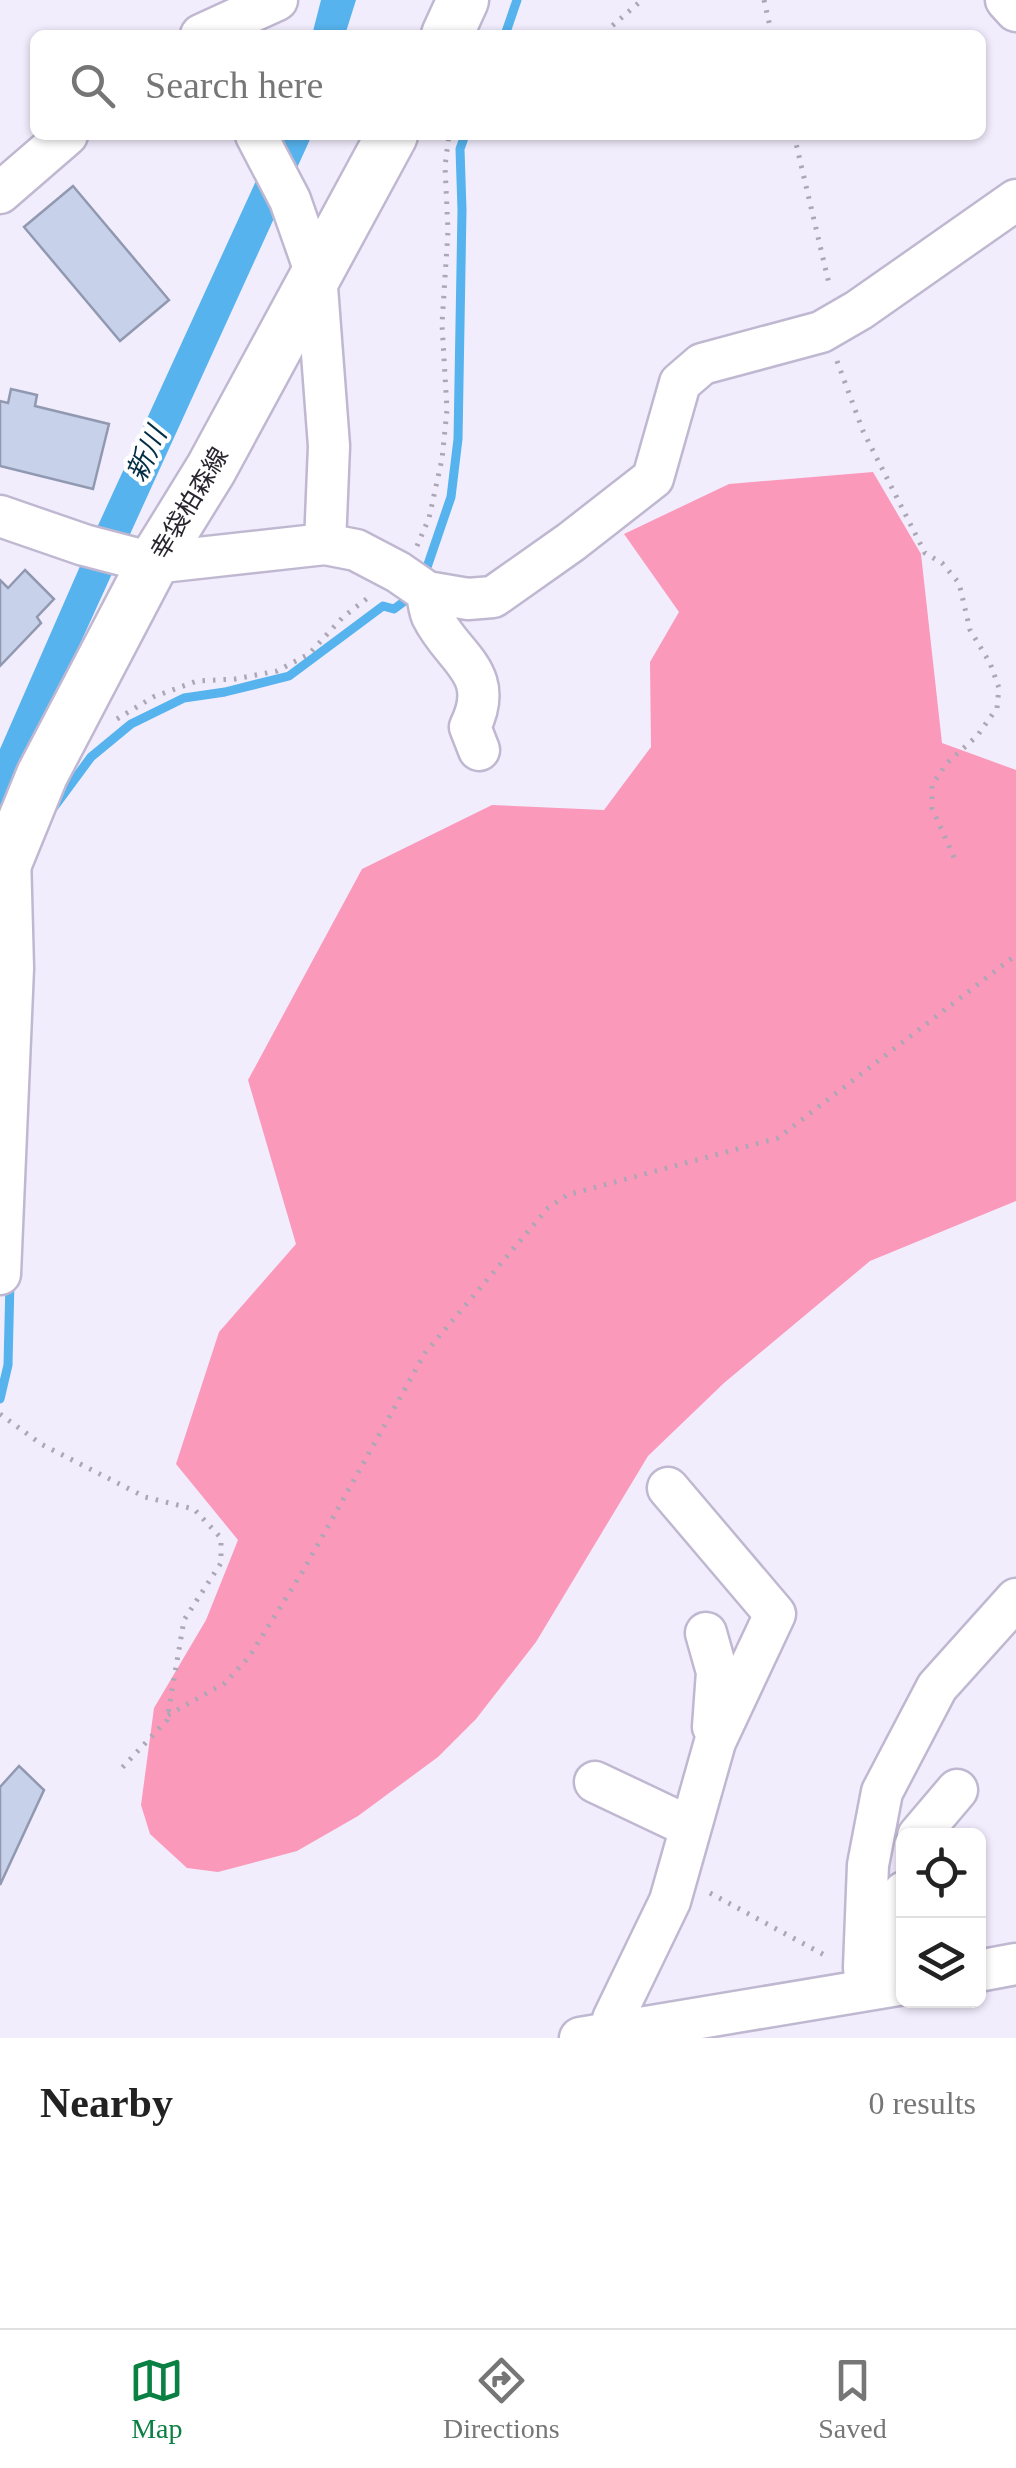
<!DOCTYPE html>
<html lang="en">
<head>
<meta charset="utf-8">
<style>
  body { margin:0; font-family:"Times New Roman","Noto Sans JP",serif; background:#f2f2f2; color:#222 }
  .controls { position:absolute; right:30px; bottom:30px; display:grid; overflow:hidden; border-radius:15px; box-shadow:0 2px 8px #0004 }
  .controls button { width:90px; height:90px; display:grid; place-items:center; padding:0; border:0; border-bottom:2px solid #e0e0e0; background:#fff; color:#222; font:50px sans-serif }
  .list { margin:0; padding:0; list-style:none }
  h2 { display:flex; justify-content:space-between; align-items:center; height:130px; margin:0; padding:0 40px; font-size:42px }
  h2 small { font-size:32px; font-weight:400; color:#767676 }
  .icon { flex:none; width:55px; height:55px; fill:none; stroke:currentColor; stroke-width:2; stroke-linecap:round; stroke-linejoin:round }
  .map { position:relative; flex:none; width:1016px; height:2038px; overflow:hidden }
  .search { position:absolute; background:#fff; box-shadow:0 2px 8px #0004; left:30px; right:30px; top:30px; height:110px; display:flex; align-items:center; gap:25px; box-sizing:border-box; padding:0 35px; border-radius:15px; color:#767676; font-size:38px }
  .sheet { height:290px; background:#fff }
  nav { display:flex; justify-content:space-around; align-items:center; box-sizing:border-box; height:140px; border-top:2px solid #e0e0e0; background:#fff; font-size:28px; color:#767676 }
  nav a { display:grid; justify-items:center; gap:5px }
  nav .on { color:#0b8043 }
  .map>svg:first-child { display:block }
</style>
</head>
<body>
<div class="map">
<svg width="1016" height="2038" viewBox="0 0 1016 2038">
  <rect width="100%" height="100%" fill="#f2edfd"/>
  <path fill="#fa99ba" d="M 873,472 L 921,554 L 942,743 L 1016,770 L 1016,1201 L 870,1261 L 724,1383 L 648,1456 L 536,1642 L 476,1719 L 438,1757 L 358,1816 L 297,1851 L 218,1872 L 187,1868 L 150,1834 L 141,1805 L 154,1708 L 206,1620 L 238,1540 L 176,1464 L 219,1332 L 296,1244 L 248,1080 L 362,869 L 492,805 L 604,810 L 651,747 L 650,662 L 679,612 L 624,534 L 729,484 Z"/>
  <path fill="#56b3ed" d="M 321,0 L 356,0 L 345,35 L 312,35 Z
    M 277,135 L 312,135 L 64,679 L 0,832 L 0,749 L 95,532 Z"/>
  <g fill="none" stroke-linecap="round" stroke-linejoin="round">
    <path stroke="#56b3ed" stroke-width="9" d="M 505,35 L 517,0
      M 424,576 L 451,497 L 458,439 L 462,210 L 460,149 L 465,135
      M 54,807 L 91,757 L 131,724 L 184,698 L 225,692 L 289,676 L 383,606 L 394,609 L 414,594
      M 0,1399 L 8,1365 L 10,1281"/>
  </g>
  <path fill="#c7d1e9" stroke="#9199b1" stroke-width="2.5" d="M 73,186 L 169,300 L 120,341 L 24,227 Z
    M 11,389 L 37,395 L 35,406 L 109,424 L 93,489 L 0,466 L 0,401 L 8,403 Z
    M 25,570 L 54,599 L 37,617 L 41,623 L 0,666 L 0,580 L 8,588 Z
    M 19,1766 L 44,1790 L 0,1885 L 0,1787 Z"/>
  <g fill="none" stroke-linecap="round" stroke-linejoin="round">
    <defs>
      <path id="minor" d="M 1006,0 L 1016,11
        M 201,35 L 277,0
        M 256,135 L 290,200 L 316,274 L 329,446 L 325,544
        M 0,193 L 67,135
        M 0,516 L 84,545 L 153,563 L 325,544 L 356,550 L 398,572 L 427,592 L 468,599 L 493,597 L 571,542 L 653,478 L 680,383 L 702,364 L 821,332 L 859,310 L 1016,200
        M 427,592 C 428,600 429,609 432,616 C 453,659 497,672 470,727 L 479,750
        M 0,1274 L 13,968 L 10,855
        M 706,1633 L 717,1672 L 713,1727
        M 595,1782 L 690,1827
        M 918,1836 L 957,1790
        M 978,1971 L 1016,1964
        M 896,1985 L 893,1933 L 904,1892
        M 866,1990 L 864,1967 L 868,1865 L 882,1792 L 937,1687 L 1016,1599
        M 613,2033 L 613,2019 L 670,1901 L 715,1742 L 775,1614 L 668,1488
        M 580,2038 L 904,1984"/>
      <path id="major" d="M 447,35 L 463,0
        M 0,878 L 42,775 L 153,563 L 211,469 L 392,135"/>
    </defs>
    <use href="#minor" stroke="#c0b8d1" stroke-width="45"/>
    <use href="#major" stroke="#c0b8d1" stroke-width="55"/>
    <path stroke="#aca7b5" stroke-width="5" stroke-dasharray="2.5 8" stroke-linecap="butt" d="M 764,0 L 772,35
      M 608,35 L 612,26 L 642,0
      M 794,135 L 830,288
      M 837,361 L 863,431 L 925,553 L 942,563 L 959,583 L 970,630 L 990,663 L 999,688 L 997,708 L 977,736 L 947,763 L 932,785 L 932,808 L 957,864
      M 417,546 L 429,518 L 442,459 L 447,410 L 442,324 L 448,231 L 445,166 L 449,135
      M 117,719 L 153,697 L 197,681 L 235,679 L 277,671 L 309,654 L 343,617 L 369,597
      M 0,1414 L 41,1444 L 145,1497 L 194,1509 L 221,1538 L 221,1563 L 184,1620 L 167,1720 L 120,1770
      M 168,1715 L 225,1683 L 249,1657 L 303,1571 L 425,1353 L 548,1208 L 567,1195 L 778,1138 L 1016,955
      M 710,1893 L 828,1957"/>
    <use href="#minor" stroke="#fff" stroke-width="40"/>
    <use href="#major" stroke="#fff" stroke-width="50"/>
  </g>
  <g text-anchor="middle" stroke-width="8" stroke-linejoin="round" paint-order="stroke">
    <g font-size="25" fill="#29262f" stroke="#fff">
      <text transform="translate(189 503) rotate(-59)" y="9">幸袋柏森線</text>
    </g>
    <g font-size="28" font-style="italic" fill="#032e45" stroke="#fff">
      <text transform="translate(146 454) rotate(-65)" y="10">新川</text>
    </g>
  </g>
</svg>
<div class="controls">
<button><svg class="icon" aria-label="locate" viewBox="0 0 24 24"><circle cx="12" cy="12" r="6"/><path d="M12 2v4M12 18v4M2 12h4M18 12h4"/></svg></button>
<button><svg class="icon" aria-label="layers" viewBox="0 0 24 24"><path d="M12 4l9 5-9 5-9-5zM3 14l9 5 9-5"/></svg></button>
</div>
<div class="search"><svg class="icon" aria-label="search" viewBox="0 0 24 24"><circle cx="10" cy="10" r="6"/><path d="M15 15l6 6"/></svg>Search here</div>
</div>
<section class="sheet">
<h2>Nearby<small>0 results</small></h2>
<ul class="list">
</ul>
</section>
<nav>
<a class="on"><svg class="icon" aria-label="map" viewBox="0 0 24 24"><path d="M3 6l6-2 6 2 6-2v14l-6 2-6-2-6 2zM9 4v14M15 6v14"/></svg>Map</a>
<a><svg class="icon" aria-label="directions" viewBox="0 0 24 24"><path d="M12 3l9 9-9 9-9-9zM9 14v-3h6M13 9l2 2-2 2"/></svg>Directions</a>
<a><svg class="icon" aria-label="saved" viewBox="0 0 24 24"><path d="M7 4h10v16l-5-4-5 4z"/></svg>Saved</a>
</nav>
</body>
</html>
